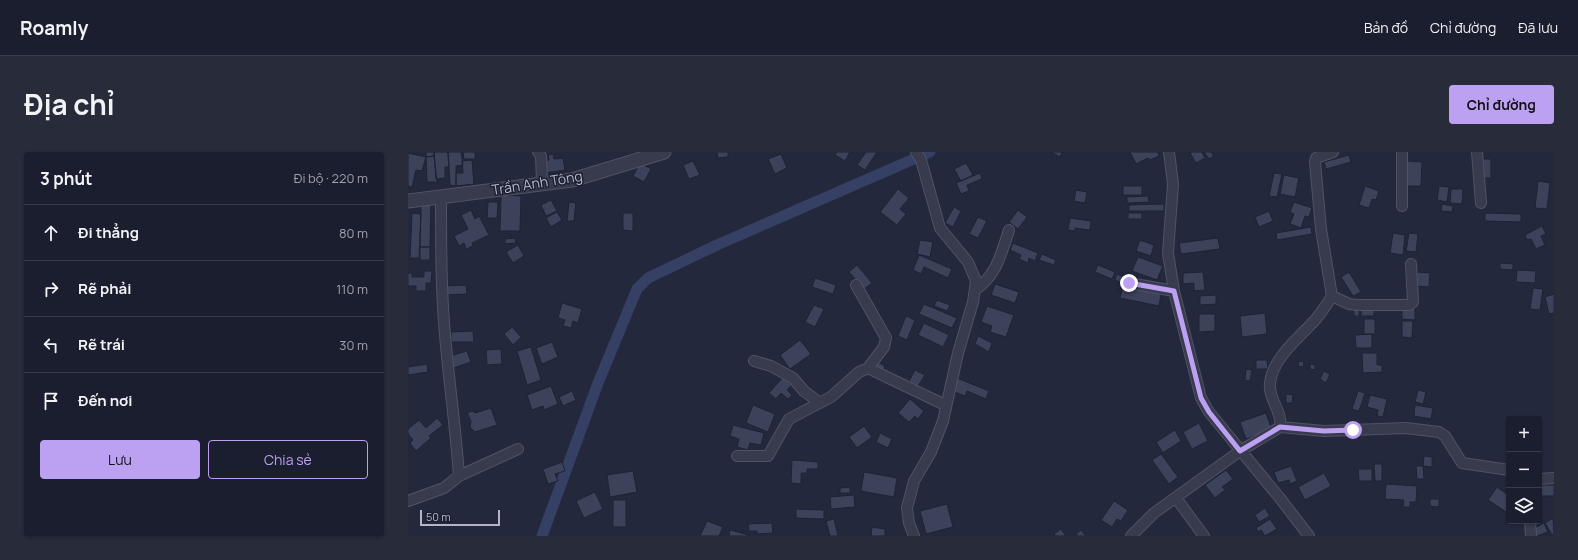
<!DOCTYPE html>
<html lang="vi">
<head>
<meta charset="utf-8">
<style>
  body { margin:0; font-family:Manrope,sans-serif; background:#272b3a; color:#f1f3f6 }
  .controls { position:absolute; right:12px; bottom:12px; display:grid; overflow:hidden; border-radius:4px; box-shadow:0 1px 3px #0004 }
  .controls button { width:36px; height:36px; display:grid; place-items:center; padding:0; border:0; border-bottom:1px solid #383c4a; background:#1a1e2e; color:#f1f3f6; font:20px sans-serif }
  .scale { position:absolute; left:12px; bottom:10px; width:80px; box-sizing:border-box; padding-left:4px; border:2px solid #b3b6c9; border-top:0; font-size:11px; line-height:14px; white-space:nowrap; color:#b3b6c9; -webkit-text-stroke:3px #1c2032; paint-order:stroke }
  .stop { position:absolute; width:12px; height:12px; margin:-9px; border:3px solid #bca0f2; border-radius:50%; background:#fff }
  .stop.end { background:#bca0f2; border-color:#fff; box-shadow:0 1px 4px #0008 }
  .list { margin:0; padding:0; list-style:none }
  h2 { display:flex; justify-content:space-between; align-items:center; height:52px; margin:0; padding:0 16px; font-size:17px }
  h2 small { font-size:13px; font-weight:400; color:#9fa2aa }
  .list li { display:grid; grid-template-columns:26px 1fr auto; gap:12px; align-items:center; box-sizing:border-box; height:56px; padding:0 16px; border-top:1px solid #383c4a }
  .list b { display:block; font-size:15px; white-space:nowrap }
  .list em { font-size:13px; font-style:normal; color:#9fa2aa }
  .actions { display:flex; gap:8px; padding:12px 16px }
  .actions a { flex:1; padding:9px 0; border:1px solid #bca0f2; border-radius:4px; text-align:center; font-size:14px; color:#bca0f2 }
  .actions .main { background:#bca0f2; color:#111 }
  .icon { flex:none; width:22px; height:22px; fill:none; stroke:currentColor; stroke-width:2; stroke-linecap:round; stroke-linejoin:round }
  .map { position:relative; flex:none; width:1146px; height:384px; overflow:hidden; border-radius:4px }
  header { display:flex; align-items:center; gap:24px; box-sizing:border-box; height:56px; padding:0 20px; background:#1a1e2e; border-bottom:1px solid #383c4a }
  header strong { font-size:19px }
  nav { display:flex; gap:22px; margin-inline-start:auto; font-size:14px }
  .intro { display:flex; align-items:center; justify-content:space-between; box-sizing:border-box; height:96px; padding:0 24px }
  h1 { margin:0; font-size:28px }
  .button { padding:10px 18px; border-radius:4px; background:#bca0f2; color:#111; font-size:14px; font-weight:700 }
  main { display:flex; gap:24px; padding:0 24px }
  aside { flex:1; background:#1a1e2e; border-radius:4px; box-shadow:0 1px 3px #0004 }
  .map>svg:first-child { display:block }
</style>
</head>
<body>
<header>
<strong>Roamly</strong>
<nav><a>Bản đồ</a><a>Chỉ đường</a><a>Đã lưu</a></nav>
</header>
<div class="intro"><h1>Địa chỉ</h1><a class="button">Chỉ đường</a></div>
<main>
<aside>
<h2>3 phút<small>Đi bộ · 220 m</small></h2>
<ul class="list">
<li><svg class="icon" aria-label="ahead" viewBox="0 0 24 24"><path d="M12 20V5M6 11l6-6 6 6"/></svg><div><b>Đi thẳng</b></div><em>80 m</em></li>
<li><svg class="icon" aria-label="right" viewBox="0 0 24 24"><path d="M7 20v-9h11M14 6l5 5-5 5"/></svg><div><b>Rẽ phải</b></div><em>110 m</em></li>
<li><svg class="icon" aria-label="left" viewBox="0 0 24 24"><path d="M17 20v-9H6M10 6l-5 5 5 5"/></svg><div><b>Rẽ trái</b></div><em>30 m</em></li>
<li><svg class="icon" aria-label="arrive" viewBox="0 0 24 24"><path d="M6 21V4h12l-3 4 3 4H6"/></svg><div><b>Đến nơi</b></div></li>
</ul>
<div class="actions"><a class="main">Lưu</a><a>Chia sẻ</a></div>
</aside>
<div class="map">
<svg width="1146" height="384" viewBox="0 0 1146 384">
  <rect width="100%" height="100%" fill="#23283d"/>
  <g fill="none" stroke-linecap="round" stroke-linejoin="round">
    <path stroke="#364064" stroke-width="11" d="M 134,384 L 190,231 L 229,137 L 240,126 L 311,92 L 522,0"/>
  </g>
  <path fill="#3d425b" stroke="#1e2234" d="M 18,0 L 26,0 L 26,4 L 18,5 Z
    M 26,0 L 40,0 L 41,15 L 37,15 L 37,26 L 28,27 Z
    M 40,0 L 53,0 L 55,13 L 48,14 L 48,34 L 42,33 Z
    M 55,0 L 67,0 L 67,7 L 56,7 Z
    M 309,0 L 320,0 L 320,5 L 310,6 Z
    M 429,0 L 442,0 L 437,9 L 427,3 Z
    M 458,0 L 469,0 L 457,18 L 449,13 Z
    M 643,0 L 654,0 L 652,5 Z
    M 722,0 L 750,0 L 751,4 L 742,8 L 740,6 L 728,12 Z
    M 784,0 L 794,0 L 797,6 L 788,11 L 782,1 Z
    M 796,0 L 803,0 L 806,4 L 801,7 Z
    M 0,1 L 18,5 L 14,19 L 8,18 L 4,35 L 0,34 Z
    M 145,2 L 146,7 L 155,6 L 157,18 L 137,21 L 135,9 L 141,8 L 140,3 Z
    M 373,2 L 379,16 L 367,22 L 360,7 Z
    M 941,3 L 943,10 L 918,17 L 916,10 Z
    M 26,4 L 29,30 L 19,30 L 18,5 Z
    M 1075,7 L 1083,7 L 1083,26 L 1075,26 Z
    M 64,8 L 66,32 L 48,34 L 48,21 L 55,21 L 54,9 Z
    M 285,9 L 292,23 L 281,27 L 275,13 Z
    M 999,9 L 1014,10 L 1013,34 L 998,34 Z
    M 232,11 L 243,17 L 236,30 L 225,24 Z
    M 558,11 L 565,23 L 553,29 L 546,17 Z
    M 572,21 L 574,27 L 559,33 L 561,39 L 553,42 L 548,31 Z
    M 866,21 L 874,22 L 869,45 L 861,44 Z
    M 876,23 L 891,26 L 887,45 L 872,42 Z
    M 1130,29 L 1142,31 L 1139,57 L 1127,56 Z
    M 715,34 L 734,34 L 734,43 L 715,43 Z
    M 957,34 L 971,39 L 968,48 L 964,47 L 961,56 L 951,53 Z
    M 1031,34 L 1041,35 L 1039,50 L 1029,48 Z
    M 490,37 L 501,46 L 492,57 L 498,62 L 489,73 L 472,60 Z
    M 1043,37 L 1055,37 L 1054,52 L 1042,51 Z
    M 668,38 L 679,40 L 677,51 L 666,49 Z
    M 93,43 L 113,44 L 112,79 L 92,79 Z
    M 740,44 L 741,50 L 719,51 L 719,45 Z
    M 143,48 L 149,59 L 138,64 L 133,53 Z
    M 80,50 L 90,50 L 89,66 L 79,66 Z
    M 161,50 L 168,51 L 166,69 L 159,69 Z
    M 886,50 L 904,56 L 901,65 L 897,64 L 893,76 L 882,72 L 886,62 L 882,60 Z
    M 13,52 L 23,53 L 22,95 L 12,95 Z
    M 756,52 L 756,59 L 721,59 L 721,53 Z
    M 1034,52 L 1045,54 L 1044,60 L 1033,59 Z
    M 546,55 L 553,59 L 545,75 L 537,71 Z
    M 63,58 L 67,67 L 71,64 L 81,83 L 64,91 L 65,94 L 58,97 L 56,91 L 51,94 L 46,84 L 60,77 L 53,63 Z
    M 610,58 L 619,65 L 610,77 L 601,70 Z
    M 861,59 L 865,69 L 851,75 L 847,65 Z
    M 149,60 L 154,68 L 143,75 L 138,66 Z
    M 4,61 L 13,62 L 11,106 L 2,106 Z
    M 215,61 L 225,61 L 225,79 L 215,78 Z
    M 720,61 L 734,61 L 734,67 L 720,67 Z
    M 1077,61 L 1113,62 L 1113,70 L 1077,69 Z
    M 570,65 L 579,69 L 570,86 L 561,82 Z
    M 662,66 L 683,69 L 682,78 L 667,76 L 667,79 L 660,78 Z
    M 1134,74 L 1138,82 L 1133,84 L 1137,93 L 1128,97 L 1123,87 L 1119,88 L 1117,83 Z
    M 903,75 L 904,82 L 869,88 L 868,81 Z
    M 985,81 L 997,83 L 995,103 L 982,101 Z
    M 1001,81 L 1010,82 L 1008,100 L 998,99 Z
    M 107,86 L 108,91 L 97,92 L 97,87 Z
    M 810,86 L 812,97 L 773,102 L 771,91 Z
    M 512,88 L 525,90 L 522,105 L 509,102 Z
    M 732,88 L 746,93 L 743,104 L 728,99 Z
    M 605,91 L 630,101 L 627,109 L 621,106 L 620,111 L 611,107 L 613,103 L 602,98 Z
    M 110,93 L 116,104 L 105,111 L 98,100 Z
    M 12,95 L 22,95 L 22,108 L 12,108 Z
    M 634,102 L 648,108 L 646,113 L 631,108 Z
    M 511,103 L 544,117 L 540,126 L 516,115 L 513,122 L 505,118 Z
    M 730,105 L 755,114 L 749,128 L 724,119 Z
    M 1092,111 L 1105,112 L 1105,118 L 1092,117 Z
    M 449,113 L 464,131 L 456,137 L 441,120 Z
    M 690,113 L 707,120 L 704,127 L 687,120 Z
    M 1109,118 L 1128,119 L 1127,131 L 1108,130 Z
    M 16,119 L 24,119 L 23,131 L 18,131 L 18,139 L 8,139 L 8,134 L 0,134 L 0,121 L 4,121 L 4,125 L 16,125 Z
    M 795,120 L 797,138 L 786,139 L 786,131 L 775,132 L 775,121 Z
    M 941,120 L 953,140 L 945,144 L 933,125 Z
    M 1009,120 L 1022,121 L 1021,135 L 1008,134 Z
    M 709,122 L 718,126 L 716,132 L 707,128 Z
    M 407,126 L 428,133 L 425,142 L 404,135 Z
    M 587,132 L 611,140 L 607,151 L 583,143 Z
    M 58,133 L 59,142 L 36,143 L 36,134 Z
    M 715,134 L 753,142 L 751,154 L 712,146 Z
    M 1125,136 L 1135,137 L 1132,158 L 1122,157 Z
    M 1146,142 L 1146,161 L 1141,162 L 1137,145 Z
    M 808,143 L 808,152 L 792,153 L 792,144 Z
    M 529,148 L 542,153 L 539,159 L 526,154 Z
    M 154,151 L 174,157 L 170,171 L 165,169 L 163,176 L 155,174 L 157,168 L 150,166 Z
    M 516,152 L 549,166 L 544,176 L 511,162 Z
    M 406,153 L 416,157 L 407,175 L 397,170 Z
    M 579,154 L 606,163 L 598,185 L 582,180 L 584,174 L 573,170 Z
    M 994,155 L 1007,155 L 1007,168 L 994,167 Z
    M 953,157 L 966,157 L 966,164 L 953,164 Z
    M 946,158 L 951,158 L 951,164 L 946,164 Z
    M 857,161 L 859,182 L 834,185 L 832,164 Z
    M 791,162 L 807,162 L 807,179 L 791,180 Z
    M 498,164 L 507,168 L 499,188 L 490,184 Z
    M 956,167 L 967,167 L 967,182 L 956,182 Z
    M 994,169 L 1005,169 L 1004,186 L 994,185 Z
    M 516,171 L 541,183 L 535,195 L 510,183 Z
    M 104,175 L 113,185 L 105,193 L 96,182 Z
    M 65,179 L 66,190 L 43,190 L 43,180 Z
    M 964,182 L 964,196 L 948,196 L 947,183 Z
    M 570,184 L 584,191 L 581,200 L 567,192 Z
    M 392,188 L 403,202 L 382,217 L 372,203 Z
    M 144,190 L 150,205 L 134,212 L 128,196 Z
    M 123,195 L 133,228 L 119,233 L 109,199 Z
    M 93,197 L 94,212 L 79,213 L 78,198 Z
    M 59,199 L 63,210 L 43,217 L 39,205 Z
    M 954,201 L 969,201 L 969,213 L 974,213 L 974,220 L 955,221 Z
    M 848,208 L 859,208 L 860,217 L 848,217 Z
    M 468,209 L 477,214 L 475,219 L 465,215 Z
    M 891,209 L 896,210 L 895,215 L 890,214 Z
    M 19,212 L 20,220 L 0,223 L 0,215 Z
    M 902,212 L 907,213 L 907,218 L 902,217 Z
    M 838,217 L 844,218 L 842,229 L 837,228 Z
    M 507,218 L 517,223 L 510,234 L 501,229 Z
    M 916,219 L 922,222 L 918,231 L 912,227 Z
    M 375,225 L 384,233 L 379,238 L 384,243 L 380,247 L 373,241 L 368,247 L 361,241 Z
    M 549,226 L 581,239 L 578,247 L 559,239 L 557,244 L 544,239 Z
    M 143,234 L 150,252 L 136,258 L 135,254 L 124,258 L 119,243 Z
    M 1010,238 L 1018,240 L 1015,252 L 1007,250 Z
    M 164,239 L 168,248 L 155,254 L 151,245 Z
    M 950,239 L 957,241 L 951,259 L 944,257 Z
    M 878,242 L 885,243 L 884,251 L 878,251 Z
    M 962,243 L 979,247 L 975,265 L 969,264 L 970,258 L 959,255 Z
    M 502,247 L 516,259 L 510,267 L 507,264 L 501,270 L 490,261 Z
    M 345,253 L 367,262 L 360,280 L 338,271 Z
    M 1007,253 L 1025,256 L 1023,267 L 1006,264 Z
    M 83,256 L 89,273 L 67,280 L 62,275 L 63,269 L 59,261 L 65,259 L 67,261 Z
    M 858,261 L 864,278 L 838,287 L 832,270 Z
    M 29,266 L 35,273 L 21,284 L 23,286 L 8,299 L 2,291 L 5,288 L 0,282 L 0,277 L 11,268 L 18,276 Z
    M 791,271 L 800,289 L 784,297 L 775,280 Z
    M 325,273 L 356,281 L 353,293 L 342,291 L 340,298 L 329,295 L 331,287 L 322,284 Z
    M 456,274 L 464,285 L 449,296 L 441,285 Z
    M 767,278 L 773,289 L 755,301 L 748,290 Z
    M 472,281 L 484,287 L 480,296 L 468,290 Z
    M 753,302 L 770,325 L 761,332 L 744,308 Z
    M 1016,304 L 1024,305 L 1024,315 L 1015,314 Z
    M 384,308 L 410,310 L 410,317 L 399,317 L 399,321 L 393,321 L 393,332 L 383,331 Z
    M 154,310 L 157,319 L 147,322 L 150,329 L 140,332 L 135,317 Z
    M 966,312 L 974,312 L 974,329 L 967,329 Z
    M 883,314 L 889,329 L 882,332 L 881,328 L 870,331 L 866,320 Z
    M 1008,314 L 1015,314 L 1016,327 L 1009,327 Z
    M 950,317 L 964,317 L 964,329 L 951,329 Z
    M 818,318 L 825,327 L 814,335 L 817,338 L 807,346 L 797,333 Z
    M 225,319 L 229,340 L 202,345 L 199,323 Z
    M 456,320 L 489,326 L 486,345 L 453,339 Z
    M 916,321 L 923,334 L 897,348 L 890,335 Z
    M 978,332 L 1009,334 L 1008,350 L 1002,350 L 1002,355 L 995,355 L 996,348 L 977,347 Z
    M 1131,333 L 1146,333 L 1146,344 L 1131,344 Z
    M 442,335 L 442,341 L 432,341 L 432,336 Z
    M 1089,335 L 1101,344 L 1101,362 L 1080,348 Z
    M 187,340 L 195,357 L 176,366 L 168,349 Z
    M 446,343 L 447,355 L 423,357 L 422,345 Z
    M 1022,347 L 1031,347 L 1031,355 L 1022,354 Z
    M 205,348 L 218,348 L 218,375 L 205,375 Z
    M 706,349 L 720,358 L 713,369 L 709,367 L 704,375 L 693,368 Z
    M 539,352 L 545,375 L 518,382 L 512,359 Z
    M 857,356 L 862,364 L 851,370 L 847,363 Z
    M 388,357 L 416,358 L 416,367 L 388,366 Z
    M 1145,366 L 1146,381 L 1144,383 L 1137,371 Z
    M 426,367 L 430,384 L 422,384 L 418,369 Z
    M 862,367 L 869,377 L 857,384 L 853,378 L 850,380 L 848,376 Z
    M 299,369 L 315,375 L 311,384 L 292,384 Z
    M 364,371 L 365,381 L 349,382 L 349,379 L 341,379 L 340,372 Z
    M 1136,371 L 1140,380 L 1129,384 L 1125,377 Z
    M 464,375 L 477,377 L 477,384 L 463,384 Z
    M 653,377 L 658,384 L 647,384 L 646,382 Z
    M 322,378 L 341,383 L 341,384 L 321,384 Z
    M 673,378 L 678,384 L 670,384 L 668,382 Z"/>
  <g fill="none" stroke-linecap="round" stroke-linejoin="round">
    <defs>
      <path id="minor" d="M 130,0 L 133,4 L 134,31
        M 761,0 L 765,32 L 760,101 L 766,139 L 793,246 L 801,260 L 871,345 L 901,384
        M 994,0 L 994,54
        M 1069,0 L 1073,51
        M 721,131 L 766,139
        M 448,133 L 478,186 L 476,195 L 460,216
        M 567,138 C 589,123 593,102 601,78
        M 924,144 L 941,152 L 949,153 L 1001,153 L 1005,150 L 1003,112
        M 346,209 L 363,214 L 385,226 L 396,239 L 412,251
        M 872,275 L 916,279 L 998,276 L 1031,280 L 1037,284 L 1054,311 L 1101,318
        M 329,304 L 360,304 L 381,267 L 423,245 L 451,220 L 460,216 L 537,253
        M 51,324 L 110,297
        M 1131,327 L 1146,326
        M 768,346 L 796,384
        M 0,349 L 36,336 L 51,324 C 48,280 42,237 38,194 C 33,145 33,95 33,45
        M 1122,369 L 1123,384
        M 506,384 L 501,371 L 499,356 L 506,329 L 523,300 L 535,269 L 550,201 L 565,150 L 568,129 L 560,110 L 532,76 L 513,8 L 508,0
        M 723,384 L 746,361 L 832,299 L 872,275 C 875,260 860,247 862,231 C 865,205 891,186 908,167 C 914,160 919,152 924,144 L 913,77 L 907,10 L 908,6 L 925,0"/>
      <path id="tertiary" d="M 0,49 L 164,28 L 256,0"/>
    </defs>
    <use href="#minor" stroke="#4f5365" stroke-width="12"/>
    <use href="#tertiary" stroke="#4f5365" stroke-width="15"/>
    <use href="#minor" stroke="#373b4d" stroke-width="10"/>
    <use href="#tertiary" stroke="#373b4d" stroke-width="13"/>
  </g>
  <g fill="none" stroke-linecap="round" stroke-linejoin="round">
    <path stroke="#bca0f2" stroke-width="5" d="M 721,131 L 766,139 L 793,246 L 801,260 L 832,299 L 872,275 L 916,279 L 945,278"/>
  </g>
  <g text-anchor="middle" stroke-width="3" stroke-linejoin="round" paint-order="stroke">
    <g font-size="14" fill="#b3b6c9" stroke="#1c2032">
      <text transform="translate(129 31) rotate(-9)" y="5">Trần Anh Tông</text>
    </g>
  </g>
</svg>
<div class="controls">
<button>+</button>
<button>−</button>
<button><svg class="icon" aria-label="layers" viewBox="0 0 24 24"><path d="M12 4l9 5-9 5-9-5zM3 14l9 5 9-5"/></svg></button>
</div>
<div class="scale">50 m</div>
<div class="stop" style="left:945px;top:278px"></div>
<div class="stop end" style="left:721px;top:131px"></div>
</div>
</main>
</body>
</html>
